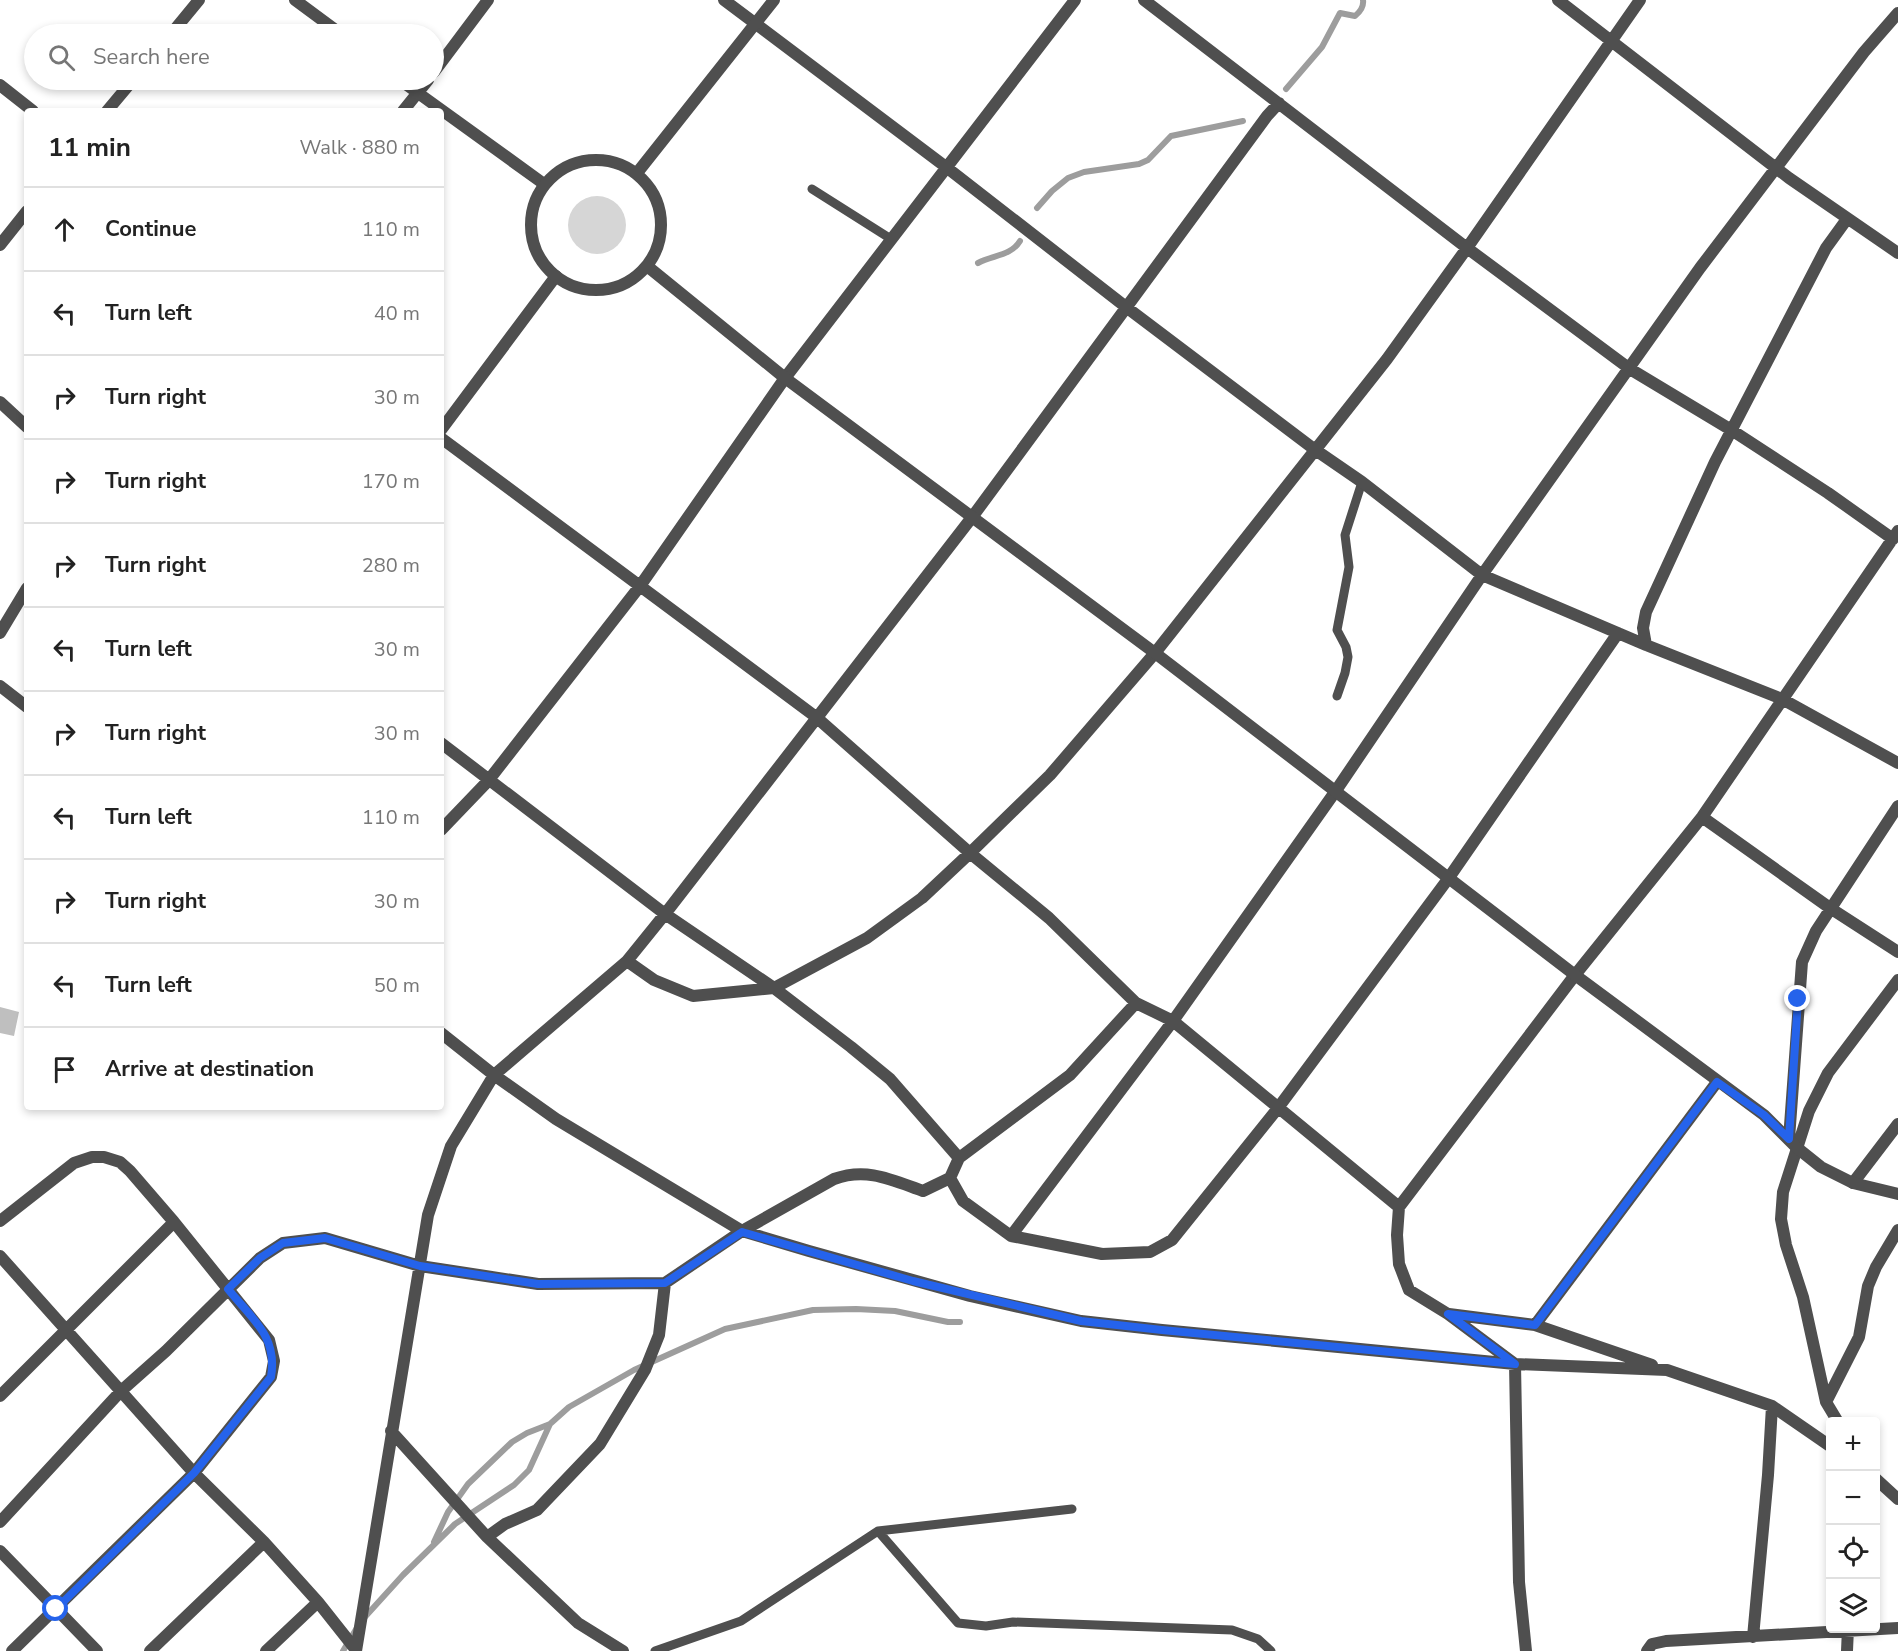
<!DOCTYPE html>
<html lang="en">
<head>
<meta charset="utf-8">
<style>
  body { margin:0; font-family:"Nunito Sans",sans-serif; background:#f6f6f6; color:#222 }
  .controls { position:absolute; right:18px; bottom:18px; display:grid; overflow:hidden; border-radius:6px; box-shadow:0 3px 9px #0003 }
  .controls button { width:54px; height:54px; display:grid; place-items:center; padding:0; border:0; border-bottom:2px solid #e0e0e0; background:#fff; color:#222; font:30px sans-serif }
  .stop { position:absolute; width:18px; height:18px; margin:-14px; border:4px solid #2563eb; border-radius:50%; background:#fff }
  .stop.end { background:#2563eb; border-color:#fff; box-shadow:0 2px 6px #0008 }
  .list { margin:0; padding:0; list-style:none }
  h2 { display:flex; justify-content:space-between; align-items:center; height:78px; margin:0; padding:0 24px; font-size:26px }
  h2 small { font-size:20px; font-weight:400; color:#767676 }
  .list li { display:grid; grid-template-columns:39px 1fr auto; gap:18px; align-items:center; box-sizing:border-box; height:84px; padding:0 24px; border-top:2px solid #e0e0e0 }
  .list b { display:block; font-size:22px; white-space:nowrap }
  .list em { font-size:20px; font-style:normal; color:#767676 }
  .icon { flex:none; width:33px; height:33px; fill:none; stroke:currentColor; stroke-width:2; stroke-linecap:round; stroke-linejoin:round }
  .map { position:relative; flex:none; width:1898px; height:1651px; overflow:hidden }
  .search { position:absolute; background:#fff; box-shadow:0 3px 9px #0003; left:24px; top:24px; width:420px; height:66px; display:flex; align-items:center; gap:15px; box-sizing:border-box; padding:0 21px; border-radius:33px; color:#767676; font-size:22px }
  .panel { position:absolute; background:#fff; box-shadow:0 3px 9px #0003; left:24px; top:108px; width:420px; height:1002px; border-radius:6px }
  .map>svg:first-child { display:block }
</style>
</head>
<body>
<div class="map">
<svg width="1898" height="1651" viewBox="0 0 1898 1651">
  <rect width="100%" height="100%" fill="#fff"/>
  <path fill="#d6d6d6" d="M568 225a29 29 0 1 1 58 0a29 29 0 1 1-58 0Z"/>
  <g fill="none" stroke-linecap="round" stroke-linejoin="round">
    <path stroke="#9d9d9d" stroke-width="6" d="M 1286,89 L 1322,47 L 1340,13 L 1355,16 C 1360,12 1364,7 1363,0
      M 1037,208 L 1052,191 L 1068,178 L 1084,172 L 1139,164 L 1148,160 L 1171,136 L 1243,121
      M 978,263 C 993,255 1011,256 1020,241
      M 434,1542 L 448,1512 L 468,1484 L 512,1442 L 527,1433 L 550,1424
      M 364,1618 L 403,1575 L 455,1524 L 514,1485 L 529,1470 L 550,1424 L 569,1407 L 634,1370 L 725,1329 L 813,1310 L 856,1309 L 895,1311 L 948,1322 L 960,1322
      M 343,1651 L 358,1626"/>
  </g>
  <path fill="#bfbfbf" d="M 0,1007 L 19,1012 L 14,1036 L 0,1033 Z"/>
  <g fill="none" stroke-linecap="round" stroke-linejoin="round">
    <path stroke="#4f4f4f" stroke-width="9" d="M 812,189 L 891,239
      M 1337,696 L 1345,673 L 1348,657 L 1346,647 L 1337,630 L 1349,567 L 1345,535 L 1362,482
      M 878,1531 L 958,1623 L 986,1626 L 1013,1622 L 1232,1630 L 1258,1639 L 1271,1651
      M 655,1651 L 741,1621 L 878,1531 L 1072,1509"/>
    <path stroke="#4f4f4f" stroke-width="12" d="M 295,0 L 341,34
      M 724,0 L 946,167 L 1126,307 L 1314,449 L 1362,482 L 1482,575 L 1646,645 L 1782,699 L 1898,763
      M 1144,0 L 1467,248 L 1630,369 L 1733,431 L 1828,493 L 1893,539
      M 1558,0 L 1789,178 L 1898,253
      M 171,34 L 199,0
      M 434,72 L 488,0
      M 400,80 L 544,184
      M 0,85 L 33,111
      M 107,111 L 133,80
      M 403,111 L 428,80
      M 0,245 L 27,211
      M 0,402 L 27,427
      M 441,430 L 556,276
      M 441,438 L 816,717 L 970,853 L 1049,918 L 1136,1003 L 1173,1021 L 1399,1207
      M 0,633 L 27,588
      M 1646,645 L 1643,628 L 1646,612 L 1715,462 L 1826,248 L 1847,219
      M 0,686 L 27,707
      M 441,743 L 665,914 L 774,988 L 851,1047 L 890,1079 L 959,1158 L 1070,1075 L 1136,1003
      M 1702,817 L 1830,908 L 1898,952
      M 441,830 L 488,781 L 640,586 L 785,378 L 1075,0
      M 627,961 L 654,980 L 693,996 L 774,988 L 867,938 L 922,898 L 970,853 L 1050,775 L 1155,653 L 1387,359 L 1467,248 L 1640,0
      M 441,1033 L 494,1075 L 556,1119 L 742,1231 L 809,1251 L 970,1296 L 1081,1321 L 1162,1330 L 1515,1364 L 1667,1370 L 1772,1406 L 1830,1446
      M 1789,1139 L 1802,962 L 1816,931 L 1898,806
      M 959,1158 L 950,1178 L 963,1201 L 1011,1236 L 1102,1254 L 1150,1252 L 1172,1240 L 1278,1108 L 1448,879 L 1618,633
      M 1853,1183 L 1898,1124
      M 0,1221 L 74,1163 L 92,1157 L 104,1157 L 120,1162 L 130,1171 L 174,1222 L 0,1396
      M 1011,1236 L 1173,1021 L 1335,792 L 1482,575 L 1700,268 L 1864,52 L 1898,13
      M 0,1256 L 194,1473 L 264,1542 L 318,1602 L 356,1650
      M 1449,1314 L 1535,1325 L 1652,1365
      M 1535,1325 L 1717,1082
      M 1826,1402 L 1803,1297 L 1786,1245 L 1781,1219 L 1783,1192 L 1809,1111 L 1828,1073 L 1898,980
      M 1838,1422 L 1826,1402 L 1859,1337 L 1868,1286 L 1876,1267 L 1898,1230
      M 391,1431 L 487,1537 L 578,1623 L 623,1651
      M 1876,1479 L 1898,1499
      M 0,1522 L 121,1391 L 166,1351 L 260,1258 L 283,1243 L 325,1238 L 420,1266 L 538,1284 L 665,1283 L 742,1231 L 834,1179 C 867,1167 892,1180 923,1191 L 950,1178
      M 487,1537 L 505,1524 L 537,1510 L 600,1444 L 645,1370 L 659,1335 L 665,1283
      M 0,1551 L 97,1651
      M 1753,1637 L 1768,1475 L 1772,1406
      M 12,1651 L 194,1473 L 271,1377 L 274,1361 L 269,1340 L 174,1222
      M 150,1651 L 264,1542
      M 266,1651 L 318,1602
      M 356,1651 L 428,1215 L 451,1146 L 494,1075 L 627,961 L 665,914 L 973,516 L 1267,116 L 1279,103
      M 1526,1651 L 1519,1582 L 1515,1364 L 1448,1314 L 1409,1290 L 1399,1264 L 1397,1235 L 1399,1207 L 1575,975 L 1702,817 L 1898,531
      M 1647,1651 L 1652,1644 L 1666,1641 L 1898,1628
      M 1847,1651 L 1848,1628"/>
    <path stroke="#4f4f4f" stroke-width="12" d="M531 225a65 65 0 1 1 130 0a65 65 0 1 1-130 0Z
      M 637,173 L 774,0
      M 647,266 L 785,378 L 1155,653 L 1575,975 L 1764,1115 L 1796,1147 L 1821,1167 L 1853,1183 L 1898,1194"/>
  </g>
  <g fill="none" stroke-linecap="round" stroke-linejoin="round">
    <path stroke="#2563eb" stroke-width="8" d="M 56,1609 L 194,1473 L 271,1377 C 278,1336 252,1319 228,1289 L 260,1258 L 283,1243 L 325,1238 L 420,1266 L 538,1284 L 665,1283 L 742,1232 L 913,1281 L 1081,1321 L 1162,1330 L 1515,1364 L 1448,1314 L 1535,1325 L 1717,1082 L 1764,1115 L 1789,1139 L 1798,999"/>
  </g>
</svg>
<div class="controls">
<button>+</button>
<button>−</button>
<button><svg class="icon" aria-label="locate" viewBox="0 0 24 24"><circle cx="12" cy="12" r="6"/><path d="M12 2v4M12 18v4M2 12h4M18 12h4"/></svg></button>
<button><svg class="icon" aria-label="layers" viewBox="0 0 24 24"><path d="M12 4l9 5-9 5-9-5zM3 14l9 5 9-5"/></svg></button>
</div>
<div class="stop" style="left:56px;top:1609px"></div>
<div class="stop end" style="left:1798px;top:999px"></div>
<div class="search"><svg class="icon" aria-label="search" viewBox="0 0 24 24"><circle cx="10" cy="10" r="6"/><path d="M15 15l6 6"/></svg>Search here</div>
<section class="panel">
<h2>11 min<small>Walk · 880 m</small></h2>
<ul class="list">
<li><svg class="icon" aria-label="ahead" viewBox="0 0 24 24"><path d="M12 20V5M6 11l6-6 6 6"/></svg><div><b>Continue</b></div><em>110 m</em></li>
<li><svg class="icon" aria-label="left" viewBox="0 0 24 24"><path d="M17 20v-9H6M10 6l-5 5 5 5"/></svg><div><b>Turn left</b></div><em>40 m</em></li>
<li><svg class="icon" aria-label="right" viewBox="0 0 24 24"><path d="M7 20v-9h11M14 6l5 5-5 5"/></svg><div><b>Turn right</b></div><em>30 m</em></li>
<li><svg class="icon" aria-label="right" viewBox="0 0 24 24"><path d="M7 20v-9h11M14 6l5 5-5 5"/></svg><div><b>Turn right</b></div><em>170 m</em></li>
<li><svg class="icon" aria-label="right" viewBox="0 0 24 24"><path d="M7 20v-9h11M14 6l5 5-5 5"/></svg><div><b>Turn right</b></div><em>280 m</em></li>
<li><svg class="icon" aria-label="left" viewBox="0 0 24 24"><path d="M17 20v-9H6M10 6l-5 5 5 5"/></svg><div><b>Turn left</b></div><em>30 m</em></li>
<li><svg class="icon" aria-label="right" viewBox="0 0 24 24"><path d="M7 20v-9h11M14 6l5 5-5 5"/></svg><div><b>Turn right</b></div><em>30 m</em></li>
<li><svg class="icon" aria-label="left" viewBox="0 0 24 24"><path d="M17 20v-9H6M10 6l-5 5 5 5"/></svg><div><b>Turn left</b></div><em>110 m</em></li>
<li><svg class="icon" aria-label="right" viewBox="0 0 24 24"><path d="M7 20v-9h11M14 6l5 5-5 5"/></svg><div><b>Turn right</b></div><em>30 m</em></li>
<li><svg class="icon" aria-label="left" viewBox="0 0 24 24"><path d="M17 20v-9H6M10 6l-5 5 5 5"/></svg><div><b>Turn left</b></div><em>50 m</em></li>
<li><svg class="icon" aria-label="arrive" viewBox="0 0 24 24"><path d="M6 21V4h12l-3 4 3 4H6"/></svg><div><b>Arrive at destination</b></div></li>
</ul>
</section>
</div>
</body>
</html>
